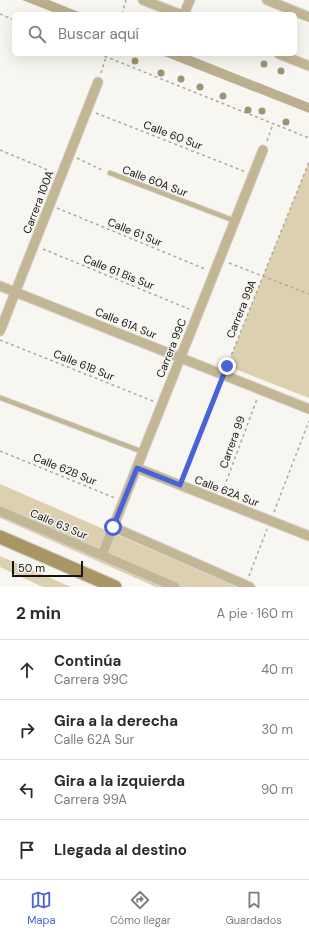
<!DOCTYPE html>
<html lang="es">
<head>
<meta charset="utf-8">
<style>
  body { margin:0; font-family:"DM Sans",sans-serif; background:#f2f2f3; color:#2b2b33 }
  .scale { position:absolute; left:12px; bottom:10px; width:71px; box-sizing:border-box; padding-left:4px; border:2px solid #161513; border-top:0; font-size:11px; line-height:14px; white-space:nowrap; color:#161513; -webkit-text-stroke:3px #f8f6f1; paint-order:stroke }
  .stop { position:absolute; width:12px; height:12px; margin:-9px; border:3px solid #4663d7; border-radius:50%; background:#fff }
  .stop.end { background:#4663d7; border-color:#fff; box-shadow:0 1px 4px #0008 }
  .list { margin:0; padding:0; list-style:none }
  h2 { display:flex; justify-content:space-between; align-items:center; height:52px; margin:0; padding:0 16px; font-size:17px }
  h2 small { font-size:13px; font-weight:400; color:#7c7c81 }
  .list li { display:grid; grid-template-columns:26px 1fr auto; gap:12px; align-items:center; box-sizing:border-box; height:60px; padding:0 16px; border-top:1px solid #e1e1e2 }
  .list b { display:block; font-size:15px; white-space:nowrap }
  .list p { margin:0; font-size:13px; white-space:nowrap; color:#7c7c81 }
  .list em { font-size:13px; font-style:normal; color:#7c7c81 }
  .icon { flex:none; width:22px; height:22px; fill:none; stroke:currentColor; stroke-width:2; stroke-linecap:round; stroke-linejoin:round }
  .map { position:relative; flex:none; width:309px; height:587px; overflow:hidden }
  .search { position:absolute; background:#fff; box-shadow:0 4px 16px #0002; left:12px; right:12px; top:12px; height:44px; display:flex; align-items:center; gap:10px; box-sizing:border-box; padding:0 14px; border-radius:6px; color:#7c7c81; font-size:15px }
  .sheet { height:292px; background:#fff }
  nav { display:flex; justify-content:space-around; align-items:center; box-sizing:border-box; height:56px; border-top:1px solid #e1e1e2; background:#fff; font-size:11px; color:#7c7c81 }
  nav a { display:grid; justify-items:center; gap:2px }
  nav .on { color:#4663d7 }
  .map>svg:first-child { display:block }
</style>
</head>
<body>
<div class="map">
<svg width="309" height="587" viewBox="0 0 309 587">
  <rect width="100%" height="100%" fill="#f8f6f1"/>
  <path fill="#ddd0b1" d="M 309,162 L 309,398 L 227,366 Z
    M 0,484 L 237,587 L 156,587 L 0,518 Z
    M 0,556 L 71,587 L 43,587 L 0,567 Z"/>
  <path fill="#bbaf8f" d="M 22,0 L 49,0 L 84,14 L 58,14 Z
    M 159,54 L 186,54 L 309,103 L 309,113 Z"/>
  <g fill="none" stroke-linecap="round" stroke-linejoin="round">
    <defs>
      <path id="service" d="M 110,173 L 235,221
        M 1,398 L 143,452"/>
      <path id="minor" d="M 143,0 L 179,14
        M 267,0 L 309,17
        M 184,14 L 190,0
        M 279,54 L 309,66
        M 0,286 L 309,409
        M 0,331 L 98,82
        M 137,468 L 309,536
        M 0,511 L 175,587
        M 113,527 L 250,587
        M 102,555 L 263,150"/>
      <path id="secondary" d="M 0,537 L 115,587"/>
    </defs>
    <use href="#service" stroke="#d4d2cd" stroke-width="6"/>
    <use href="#minor" stroke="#d4d2cd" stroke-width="11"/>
    <use href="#secondary" stroke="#d4d2cd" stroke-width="15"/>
    <path stroke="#aba9a5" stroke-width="1.5" stroke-dasharray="3 3" stroke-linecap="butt" d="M 0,14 L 14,20
      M 122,14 L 126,0
      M 99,54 L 309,138
      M 101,73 L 107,54
      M 96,113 L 246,172
      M 267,141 L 273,124
      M 0,150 L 48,170
      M 77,158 L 104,171
      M 57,208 L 205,269
      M 43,249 L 189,309
      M 229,263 L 309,294
      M 0,340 L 153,401
      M 227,366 L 309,162
      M 0,451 L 115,498
      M 183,476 L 221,383
      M 222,493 L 257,399
      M 274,512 L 309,421
      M 249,576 L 267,529"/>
    <use href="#service" stroke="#c3b695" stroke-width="4.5"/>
    <use href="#minor" stroke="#c3b695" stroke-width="9"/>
    <use href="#secondary" stroke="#a99664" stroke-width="13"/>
  </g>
  <g fill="#9f9471">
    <circle cx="135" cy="61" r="3.5"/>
    <circle cx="264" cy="64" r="3.5"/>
    <circle cx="281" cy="71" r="3.5"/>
    <circle cx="161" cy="73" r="3.5"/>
    <circle cx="181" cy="79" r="3.5"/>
    <circle cx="200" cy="87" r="3.5"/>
    <circle cx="223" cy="96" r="3.5"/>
    <circle cx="248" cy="110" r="3.5"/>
    <circle cx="262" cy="111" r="3.5"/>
    <circle cx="286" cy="122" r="3.5"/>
  </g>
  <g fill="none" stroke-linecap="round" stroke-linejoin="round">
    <path stroke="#4663d7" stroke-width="5" d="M 113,527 L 137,468 L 180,485 L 227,366"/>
  </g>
  <g text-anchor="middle" stroke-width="3" stroke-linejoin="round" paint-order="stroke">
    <g font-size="11" fill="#161513" stroke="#f8f6f1">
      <text transform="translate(173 135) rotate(21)" y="4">Calle 60 Sur</text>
      <text transform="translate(155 181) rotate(21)" y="4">Calle 60A Sur</text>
      <text transform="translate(38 202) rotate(-69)" y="4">Carrera 100A</text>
      <text transform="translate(135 232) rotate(22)" y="4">Calle 61 Sur</text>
      <text transform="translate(119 272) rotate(22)" y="4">Calle 61 Bis Sur</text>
      <text transform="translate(241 309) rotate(-68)" y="4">Carrera 99A</text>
      <text transform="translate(126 323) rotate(22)" y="4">Calle 61A Sur</text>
      <text transform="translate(171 348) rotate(-68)" y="4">Carrera 99C</text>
      <text transform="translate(84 365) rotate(22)" y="4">Calle 61B Sur</text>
      <text transform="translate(232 442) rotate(-70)" y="4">Carrera 99</text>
      <text transform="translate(65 469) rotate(22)" y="4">Calle 62B Sur</text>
      <text transform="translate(227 491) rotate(21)" y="4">Calle 62A Sur</text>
      <text transform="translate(59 524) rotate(23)" y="4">Calle 63 Sur</text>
    </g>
  </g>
</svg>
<div class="scale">50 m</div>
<div class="stop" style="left:113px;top:527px"></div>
<div class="stop end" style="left:227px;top:366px"></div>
<div class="search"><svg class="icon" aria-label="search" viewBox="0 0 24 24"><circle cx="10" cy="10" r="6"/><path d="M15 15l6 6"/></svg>Buscar aquí</div>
</div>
<section class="sheet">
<h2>2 min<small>A pie · 160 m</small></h2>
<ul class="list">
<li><svg class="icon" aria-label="ahead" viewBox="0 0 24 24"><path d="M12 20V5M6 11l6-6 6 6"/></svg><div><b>Continúa</b><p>Carrera 99C</p></div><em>40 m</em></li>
<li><svg class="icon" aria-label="right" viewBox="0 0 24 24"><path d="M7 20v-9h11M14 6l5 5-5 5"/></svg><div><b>Gira a la derecha</b><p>Calle 62A Sur</p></div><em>30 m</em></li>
<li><svg class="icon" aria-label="left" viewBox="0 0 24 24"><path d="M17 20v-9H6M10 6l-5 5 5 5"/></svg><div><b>Gira a la izquierda</b><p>Carrera 99A</p></div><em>90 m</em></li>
<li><svg class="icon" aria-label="arrive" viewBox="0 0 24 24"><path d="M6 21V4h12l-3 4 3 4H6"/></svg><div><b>Llegada al destino</b></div></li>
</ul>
</section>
<nav>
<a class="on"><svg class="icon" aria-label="map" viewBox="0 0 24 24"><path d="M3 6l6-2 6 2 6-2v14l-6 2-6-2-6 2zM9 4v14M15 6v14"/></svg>Mapa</a>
<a><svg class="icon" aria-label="directions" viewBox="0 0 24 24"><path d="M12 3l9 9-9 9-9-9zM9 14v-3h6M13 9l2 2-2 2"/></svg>Cómo llegar</a>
<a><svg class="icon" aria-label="saved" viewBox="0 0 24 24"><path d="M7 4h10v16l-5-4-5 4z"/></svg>Guardados</a>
</nav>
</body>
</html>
